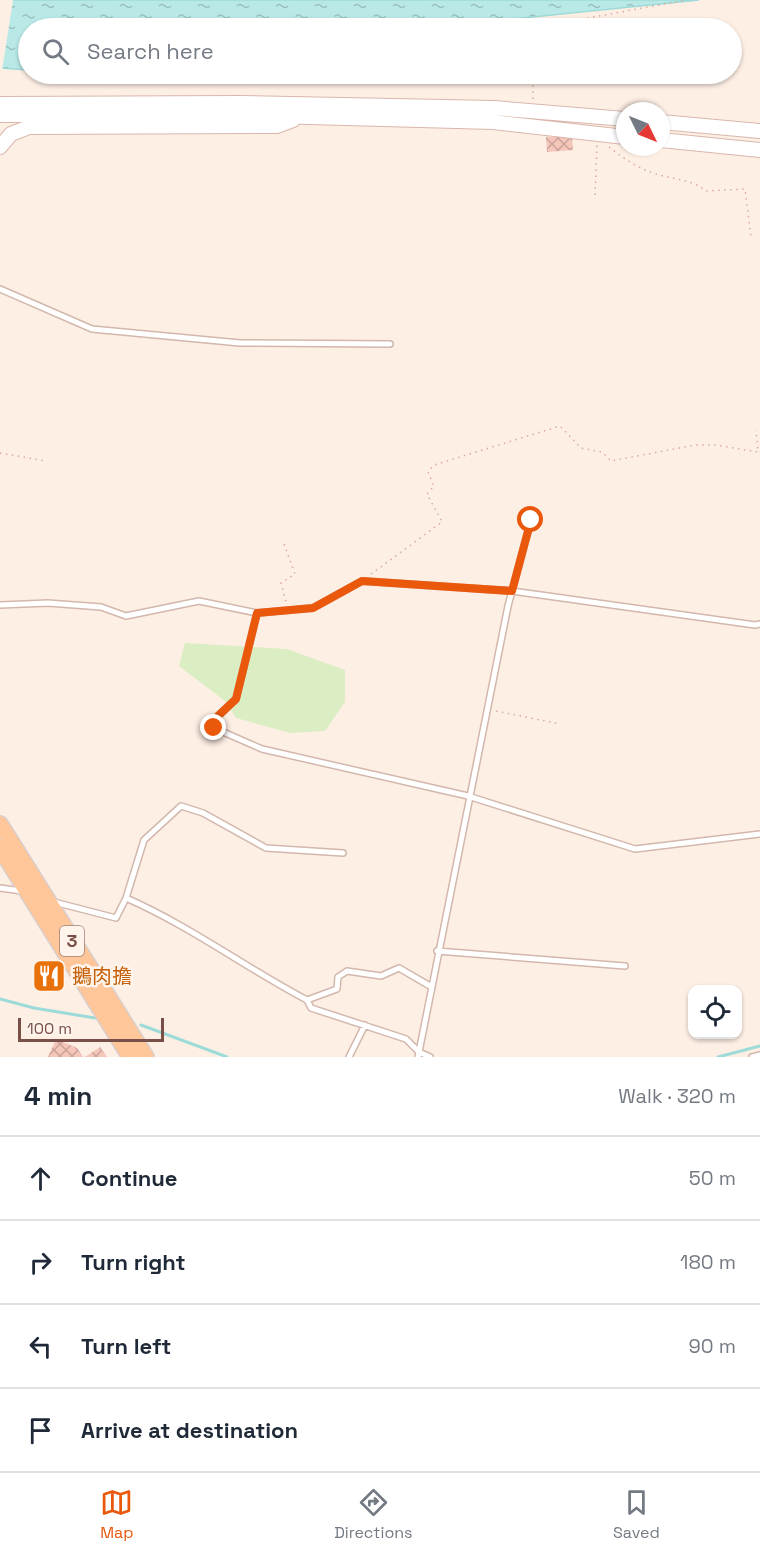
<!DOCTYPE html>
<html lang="en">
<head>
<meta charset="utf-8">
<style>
  body { margin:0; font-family:"Space Grotesk","Noto Sans TC",sans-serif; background:#f6f6f7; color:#1f2937 }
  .controls { position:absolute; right:18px; bottom:18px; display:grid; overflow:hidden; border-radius:12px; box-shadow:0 2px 4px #0004 }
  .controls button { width:54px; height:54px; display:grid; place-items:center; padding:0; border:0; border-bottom:2px solid #e0e1e3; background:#fff; color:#1f2937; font:30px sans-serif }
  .compass { position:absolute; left:616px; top:102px; width:54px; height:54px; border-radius:50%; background:#fff; box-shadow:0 2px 4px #0004; rotate:133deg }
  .scale { position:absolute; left:18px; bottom:15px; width:146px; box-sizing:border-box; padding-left:6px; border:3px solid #795048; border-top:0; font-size:16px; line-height:21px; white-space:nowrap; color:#795048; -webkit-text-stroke:4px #fff4ec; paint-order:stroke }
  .stop { position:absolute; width:18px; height:18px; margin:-14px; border:4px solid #ea580c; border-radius:50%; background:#fff }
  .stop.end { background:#ea580c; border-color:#fff; box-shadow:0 2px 6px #0008 }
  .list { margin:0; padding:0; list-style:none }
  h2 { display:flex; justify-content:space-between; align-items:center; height:78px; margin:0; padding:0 24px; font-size:26px }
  h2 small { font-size:20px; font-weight:400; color:#747a83 }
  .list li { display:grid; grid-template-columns:39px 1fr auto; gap:18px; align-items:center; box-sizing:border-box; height:84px; padding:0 24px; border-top:2px solid #e0e1e3 }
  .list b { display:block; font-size:22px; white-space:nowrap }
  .list em { font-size:20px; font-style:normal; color:#747a83 }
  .icon { flex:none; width:33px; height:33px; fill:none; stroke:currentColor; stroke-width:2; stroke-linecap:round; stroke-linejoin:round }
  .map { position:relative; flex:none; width:760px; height:1057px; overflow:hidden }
  .search { position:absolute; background:#fff; box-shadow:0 2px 4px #0004; left:18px; right:18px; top:18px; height:66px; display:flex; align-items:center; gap:15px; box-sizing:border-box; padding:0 21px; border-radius:33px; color:#747a83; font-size:22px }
  .sheet { height:414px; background:#fff }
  nav { display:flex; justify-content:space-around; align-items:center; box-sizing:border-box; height:84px; border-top:2px solid #e0e1e3; background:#fff; font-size:16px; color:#747a83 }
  nav a { display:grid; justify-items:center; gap:3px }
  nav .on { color:#ea580c }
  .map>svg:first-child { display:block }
</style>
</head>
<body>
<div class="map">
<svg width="760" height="1057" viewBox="0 0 760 1057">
  <defs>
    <pattern id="water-ripples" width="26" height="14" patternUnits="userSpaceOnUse" patternTransform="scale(1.5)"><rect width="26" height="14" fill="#b8e9e6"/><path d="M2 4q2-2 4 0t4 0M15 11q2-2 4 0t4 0" fill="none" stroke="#9abfbc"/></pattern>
    <pattern id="building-cross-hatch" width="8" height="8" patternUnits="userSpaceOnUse" patternTransform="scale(1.5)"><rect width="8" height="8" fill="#f5c6ba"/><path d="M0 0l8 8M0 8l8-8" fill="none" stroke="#cba399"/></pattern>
  </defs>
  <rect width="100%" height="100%" fill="#feefe5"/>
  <path fill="#dbedc2" d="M 185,643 L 287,649 L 345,670 L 345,702 L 325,731 L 290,733 L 236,718 L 225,701 L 179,666 Z"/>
  <path fill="url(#water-ripples)" stroke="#9ddbd9" stroke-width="1.5" d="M 0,0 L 699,0 L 425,28 L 28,28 L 28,70 L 0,68 Z"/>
  <path fill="#feefe5" d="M 0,0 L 13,0 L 2,71 L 0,71 Z"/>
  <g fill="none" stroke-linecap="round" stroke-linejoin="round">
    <path stroke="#9ddbd9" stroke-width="3" d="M 0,999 L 34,1008 L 95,1018
      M 141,1025 L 227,1057
      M 718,1057 L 760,1046"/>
  </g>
  <path fill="url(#building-cross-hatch)" d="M 572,136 L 573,150 L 547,152 L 546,137 Z
    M 56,1039 L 77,1048 L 83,1057 L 48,1057 Z
    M 100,1047 L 107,1057 L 85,1057 Z"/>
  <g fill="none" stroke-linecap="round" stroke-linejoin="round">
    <defs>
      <path id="lane" d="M 0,289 L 92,329 L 240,343 L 390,344
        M 0,605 L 48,603 L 101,607 L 126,616 L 199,601 L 257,613 L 313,608 L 362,581 L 512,591 L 755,625 L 760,624
        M 257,613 L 236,699 L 218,716 L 214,728 L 262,749 L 468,796 L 635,849 L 760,834
        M 0,888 L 22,891
        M 126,898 C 190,926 246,968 307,1000 L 337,989 L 338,977 L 347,971 L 381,976 L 399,968 L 430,986
        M 54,902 L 116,918 L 126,898 L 144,840 L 181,806 L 203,813 L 266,848 L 343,853
        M 437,951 L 625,966
        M 307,1000 L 311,1008 L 406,1039 L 419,1052 L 430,1057
        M 349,1057 L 365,1025
        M 418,1057 L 508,606 L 531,520
        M 752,1057 L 760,1055"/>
      <path id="secondary" d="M 0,104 L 240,103 L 494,108 L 625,119
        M 0,115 L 231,115 L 493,122 L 625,137
        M 661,122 L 760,131
        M 661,140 L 760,150
        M 0,147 L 11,134 L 29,127 L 277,126 L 293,120"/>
      <path id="primary" d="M 0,824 L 146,1057
        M 0,848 L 130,1057"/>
    </defs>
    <use href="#lane" stroke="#d3b7ac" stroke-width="8"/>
    <use href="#secondary" stroke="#d9b7ac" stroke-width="16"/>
    <use href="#primary" stroke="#d9cecc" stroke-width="18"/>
    <path stroke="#daa99d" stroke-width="1.5" stroke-dasharray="1.5 4.5" stroke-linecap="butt" d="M 534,28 L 686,0
      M 533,99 L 533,74
      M 609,147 C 623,158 636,167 653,173 C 672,180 690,178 706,191 L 745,189 L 751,237
      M 595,195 L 597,145
      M 0,453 L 46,461
      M 284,544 L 295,574 L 281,583 L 286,602
      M 371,574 L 442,522 L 427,494 L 434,486 L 428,472 L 434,465 L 560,426 L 581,448 L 602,452 L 611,461 L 695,445 L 715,445 L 758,452 L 756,430
      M 496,711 L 560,724"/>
    <use href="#lane" stroke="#fff" stroke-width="5"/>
    <use href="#secondary" stroke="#fff" stroke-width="14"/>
    <use href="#primary" stroke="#ffc69a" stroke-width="15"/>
  </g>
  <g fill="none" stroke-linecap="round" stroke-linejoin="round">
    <path stroke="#ea580c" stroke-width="8" d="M 214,728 L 218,716 L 236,699 L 257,613 L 313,608 L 362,581 L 512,591 L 531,520"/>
  </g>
  <defs>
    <symbol id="restaurant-square" viewBox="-11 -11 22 22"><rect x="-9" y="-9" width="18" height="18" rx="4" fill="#e8710a" stroke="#fff4ec"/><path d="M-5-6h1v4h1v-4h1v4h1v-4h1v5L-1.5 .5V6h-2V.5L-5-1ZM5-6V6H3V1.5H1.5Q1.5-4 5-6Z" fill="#fff"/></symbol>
  </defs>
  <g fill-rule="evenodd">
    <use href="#restaurant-square" x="30" y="957" width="38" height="38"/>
  </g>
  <g text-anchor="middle" stroke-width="5" stroke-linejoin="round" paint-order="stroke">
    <rect fill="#fff4ec" stroke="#a18179" stroke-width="1.5" x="60" y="926" width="24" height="30" rx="4.5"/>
    <g font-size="18" font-weight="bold" fill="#795048">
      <text x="72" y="947">3</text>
    </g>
    <g font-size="20" fill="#c56008" stroke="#fff4ec" text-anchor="start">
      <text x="72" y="983">鵝肉擔</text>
    </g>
  </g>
</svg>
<div class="controls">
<button><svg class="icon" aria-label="locate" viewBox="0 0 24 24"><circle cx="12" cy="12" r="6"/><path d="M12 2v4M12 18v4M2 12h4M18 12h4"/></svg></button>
</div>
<svg class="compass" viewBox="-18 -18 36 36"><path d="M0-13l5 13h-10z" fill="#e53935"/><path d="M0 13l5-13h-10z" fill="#747a83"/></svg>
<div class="scale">100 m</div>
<div class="stop" style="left:531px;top:520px"></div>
<div class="stop end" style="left:214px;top:728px"></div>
<div class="search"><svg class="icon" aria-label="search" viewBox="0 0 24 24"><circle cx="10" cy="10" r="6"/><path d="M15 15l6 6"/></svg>Search here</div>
</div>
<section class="sheet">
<h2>4 min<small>Walk · 320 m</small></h2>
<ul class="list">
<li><svg class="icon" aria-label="ahead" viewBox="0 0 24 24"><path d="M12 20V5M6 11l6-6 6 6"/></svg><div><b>Continue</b></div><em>50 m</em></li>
<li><svg class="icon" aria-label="right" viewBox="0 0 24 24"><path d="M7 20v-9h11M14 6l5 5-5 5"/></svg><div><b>Turn right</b></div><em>180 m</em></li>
<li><svg class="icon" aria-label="left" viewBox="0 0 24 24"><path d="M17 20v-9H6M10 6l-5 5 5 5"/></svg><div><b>Turn left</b></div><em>90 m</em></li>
<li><svg class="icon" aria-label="arrive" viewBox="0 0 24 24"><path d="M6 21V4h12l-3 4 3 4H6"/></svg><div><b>Arrive at destination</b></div></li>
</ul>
</section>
<nav>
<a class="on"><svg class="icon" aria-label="map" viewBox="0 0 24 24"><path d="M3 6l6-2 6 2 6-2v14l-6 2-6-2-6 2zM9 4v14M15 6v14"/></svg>Map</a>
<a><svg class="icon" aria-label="directions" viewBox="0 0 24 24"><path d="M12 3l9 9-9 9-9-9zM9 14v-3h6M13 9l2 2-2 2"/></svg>Directions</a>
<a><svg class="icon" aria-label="saved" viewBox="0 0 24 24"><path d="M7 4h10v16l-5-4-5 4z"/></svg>Saved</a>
</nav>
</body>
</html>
